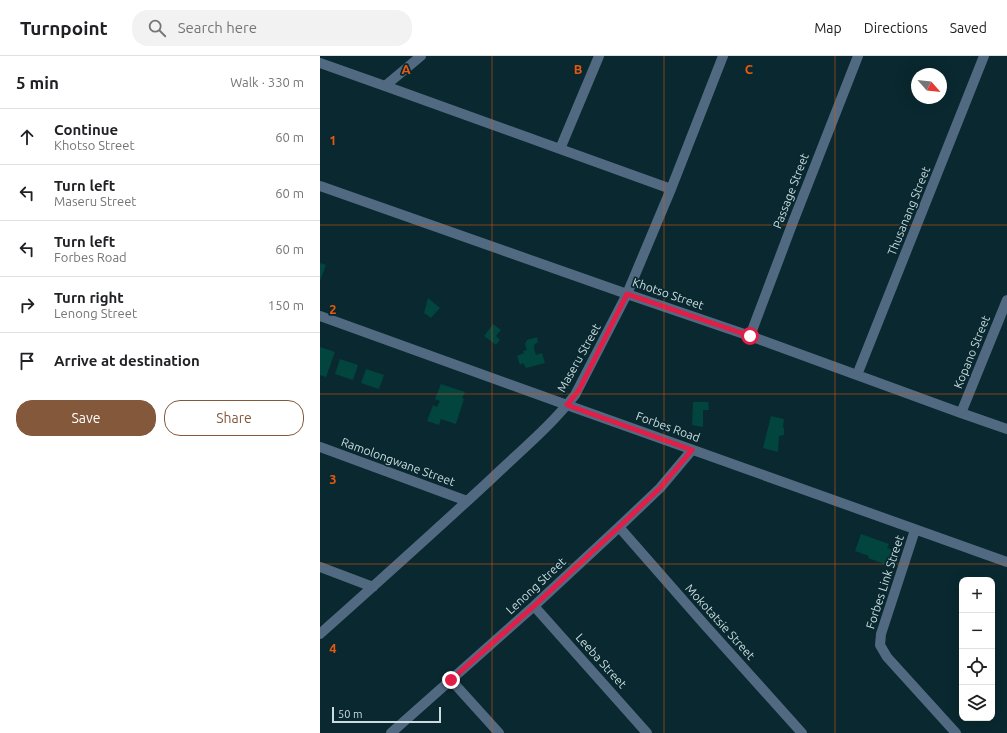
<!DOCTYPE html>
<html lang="en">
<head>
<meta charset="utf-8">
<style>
  body { margin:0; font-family:Ubuntu,sans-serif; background:#f2f2f2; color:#202124 }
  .controls { position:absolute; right:12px; bottom:12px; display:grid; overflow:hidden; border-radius:8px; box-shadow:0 4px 16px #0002 }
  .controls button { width:36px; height:36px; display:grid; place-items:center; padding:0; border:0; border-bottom:1px solid #e0e0e0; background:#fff; color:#202124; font:20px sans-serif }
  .compass { position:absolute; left:591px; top:12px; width:36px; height:36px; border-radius:50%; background:#fff; box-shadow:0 4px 16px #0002; rotate:117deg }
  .scale { position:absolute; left:12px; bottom:10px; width:109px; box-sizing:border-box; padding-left:4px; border:2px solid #cbdce0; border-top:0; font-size:11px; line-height:14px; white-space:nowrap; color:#cbdce0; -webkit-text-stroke:3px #09282f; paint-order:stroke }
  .stop { position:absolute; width:12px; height:12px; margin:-9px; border:3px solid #e11d48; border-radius:50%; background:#fff }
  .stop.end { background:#e11d48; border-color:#fff; box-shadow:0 1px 4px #0008 }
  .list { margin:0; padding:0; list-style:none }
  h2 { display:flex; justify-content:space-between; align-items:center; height:52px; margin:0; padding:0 16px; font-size:17px }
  h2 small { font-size:13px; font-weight:400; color:#757577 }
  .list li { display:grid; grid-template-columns:26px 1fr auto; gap:12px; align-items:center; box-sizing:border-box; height:56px; padding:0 16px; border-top:1px solid #e0e0e0 }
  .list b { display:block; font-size:15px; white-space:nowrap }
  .list p { margin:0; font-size:13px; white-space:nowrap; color:#757577 }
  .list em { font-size:13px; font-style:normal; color:#757577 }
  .actions { display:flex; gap:8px; padding:12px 16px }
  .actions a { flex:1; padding:9px 0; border:1px solid #84583b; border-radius:16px; text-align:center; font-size:14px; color:#84583b }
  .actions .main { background:#84583b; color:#fff }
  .icon { flex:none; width:22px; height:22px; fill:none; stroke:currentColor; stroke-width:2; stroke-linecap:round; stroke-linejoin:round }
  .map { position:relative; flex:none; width:687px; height:677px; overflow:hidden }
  header { display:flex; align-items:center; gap:24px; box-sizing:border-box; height:56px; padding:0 20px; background:#fff; border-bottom:1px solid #e0e0e0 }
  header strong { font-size:19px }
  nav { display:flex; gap:22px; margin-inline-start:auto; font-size:14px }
  .search { width:280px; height:36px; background:#f2f2f2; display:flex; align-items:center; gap:10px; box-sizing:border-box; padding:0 14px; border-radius:16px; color:#757577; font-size:15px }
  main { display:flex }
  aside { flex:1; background:#fff }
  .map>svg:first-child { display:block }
</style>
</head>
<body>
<header>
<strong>Turnpoint</strong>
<div class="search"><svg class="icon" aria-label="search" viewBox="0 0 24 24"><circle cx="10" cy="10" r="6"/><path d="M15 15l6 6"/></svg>Search here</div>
<nav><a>Map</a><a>Directions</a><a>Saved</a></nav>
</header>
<main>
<aside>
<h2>5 min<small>Walk · 330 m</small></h2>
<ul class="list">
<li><svg class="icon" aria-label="ahead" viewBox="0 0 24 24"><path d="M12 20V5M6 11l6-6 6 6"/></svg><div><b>Continue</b><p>Khotso Street</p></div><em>60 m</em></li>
<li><svg class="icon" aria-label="left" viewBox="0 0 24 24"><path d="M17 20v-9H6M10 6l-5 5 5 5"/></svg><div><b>Turn left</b><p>Maseru Street</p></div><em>60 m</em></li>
<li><svg class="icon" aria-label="left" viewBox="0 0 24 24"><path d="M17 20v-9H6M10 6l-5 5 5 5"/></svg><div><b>Turn left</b><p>Forbes Road</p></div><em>60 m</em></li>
<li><svg class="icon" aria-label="right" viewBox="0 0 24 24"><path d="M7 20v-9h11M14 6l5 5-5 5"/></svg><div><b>Turn right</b><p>Lenong Street</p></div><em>150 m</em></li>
<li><svg class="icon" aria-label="arrive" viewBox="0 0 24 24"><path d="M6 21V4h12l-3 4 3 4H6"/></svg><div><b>Arrive at destination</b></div></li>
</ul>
<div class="actions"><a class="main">Save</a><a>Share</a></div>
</aside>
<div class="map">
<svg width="687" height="677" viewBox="0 0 687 677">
  <rect width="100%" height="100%" fill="#09282f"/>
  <path fill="#01453e" d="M 0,207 L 6,209 L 0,225 Z
    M 108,242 L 120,252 L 111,262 L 104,257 Z
    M 173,268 L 181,274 L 176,280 L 180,284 L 176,289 L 164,280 Z
    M 217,281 L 218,286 L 214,289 L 214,293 L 216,299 L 222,297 L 225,307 L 206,312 L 203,307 L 200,309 L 197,300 L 204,297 L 203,295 L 207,294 L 205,288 L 207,284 Z
    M 0,291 L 15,296 L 6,321 L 0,319 Z
    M 20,303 L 38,309 L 33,324 L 15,318 Z
    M 46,313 L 64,319 L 59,333 L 41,327 Z
    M 121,328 L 145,336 L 142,342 L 144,343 L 136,368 L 121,363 L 119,369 L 107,365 L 113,349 L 117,351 L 120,345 L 115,343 Z
    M 373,346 L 388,346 L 389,354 L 383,354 L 383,371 L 372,369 Z
    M 451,360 L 464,363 L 463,371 L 464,373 L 464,379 L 459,380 L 458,396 L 443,392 Z
    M 541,478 L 569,488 L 567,492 L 572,494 L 570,499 L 573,500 L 570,510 L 548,502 L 549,500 L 535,495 Z"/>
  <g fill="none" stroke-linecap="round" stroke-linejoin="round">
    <path stroke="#526a81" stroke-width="10" d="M 0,7 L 65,30 L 351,133
      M 65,30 L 101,0
      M 240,93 L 279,0
      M 0,130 L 307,238 L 430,280 L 641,357 L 687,373
      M 0,260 L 247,349 L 687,506
      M 430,280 L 473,166 L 538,0
      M 537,319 L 664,0
      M 641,357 L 687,244
      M 0,391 L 147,445
      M 299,471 L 384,568 L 482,677
      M 595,474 L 561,578 L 560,589 L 567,601 L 636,677
      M 0,511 L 53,531
      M 214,550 L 327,677
      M 0,578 C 57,527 113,477 169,425 C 198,397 230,371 255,339 L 307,238 L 351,133 L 403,0
      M 131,624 L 179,677
      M 71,677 L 214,550 L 299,471 L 340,432 L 372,394"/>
  </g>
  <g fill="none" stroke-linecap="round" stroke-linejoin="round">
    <path stroke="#e11d48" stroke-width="5" d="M 131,624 L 214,550 L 299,471 L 340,432 L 372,394 L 247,349 L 259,334 L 307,238 L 430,280"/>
  </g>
  <path fill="none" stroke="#e8590c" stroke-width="1" stroke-opacity="0.55" d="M 172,0 L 172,677M 344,0 L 344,677M 515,0 L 515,677M 0,169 L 687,169M 0,338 L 687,338M 0,508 L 687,508"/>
  <g text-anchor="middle" stroke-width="3.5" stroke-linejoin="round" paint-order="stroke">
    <g font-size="12" fill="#cbdce0" stroke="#09282f">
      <text transform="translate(471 135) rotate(-69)" y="4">Passage Street</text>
      <text transform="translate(589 155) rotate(-68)" y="4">Thusanang Street</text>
      <text transform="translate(348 238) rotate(19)" y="4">Khotso Street</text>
      <text transform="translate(652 296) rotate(-68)" y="4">Kopano Street</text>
      <text transform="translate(259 302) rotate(-61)" y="4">Maseru Street</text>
      <text transform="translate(348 371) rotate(20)" y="4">Forbes Road</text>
      <text transform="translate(78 406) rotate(20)" y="4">Ramolongwane Street</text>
      <text transform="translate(565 526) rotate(-72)" y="4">Forbes Link Street</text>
      <text transform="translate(216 530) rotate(-43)" y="4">Lenong Street</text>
      <text transform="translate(400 566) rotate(48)" y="4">Mokotatsie Street</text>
      <text transform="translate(281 605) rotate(48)" y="4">Leeba Street</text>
    </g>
  </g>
  <g font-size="13" text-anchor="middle" font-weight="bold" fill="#e8590c" stroke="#09282f" stroke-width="3.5" stroke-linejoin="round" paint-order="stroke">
    <text x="86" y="18">A</text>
    <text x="258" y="18">B</text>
    <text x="429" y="18">C</text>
    <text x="13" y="89">1</text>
    <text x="13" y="258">2</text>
    <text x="13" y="428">3</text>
    <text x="13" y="597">4</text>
  </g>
</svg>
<div class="controls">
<button>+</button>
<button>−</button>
<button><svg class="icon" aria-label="locate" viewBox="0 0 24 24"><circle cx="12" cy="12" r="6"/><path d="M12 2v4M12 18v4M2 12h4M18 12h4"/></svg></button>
<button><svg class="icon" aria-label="layers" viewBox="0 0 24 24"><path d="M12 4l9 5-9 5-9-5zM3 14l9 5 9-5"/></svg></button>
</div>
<svg class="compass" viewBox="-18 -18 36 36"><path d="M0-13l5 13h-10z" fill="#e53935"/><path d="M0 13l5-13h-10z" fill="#757577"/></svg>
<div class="scale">50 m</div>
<div class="stop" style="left:430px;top:280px"></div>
<div class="stop end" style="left:131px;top:624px"></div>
</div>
</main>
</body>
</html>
